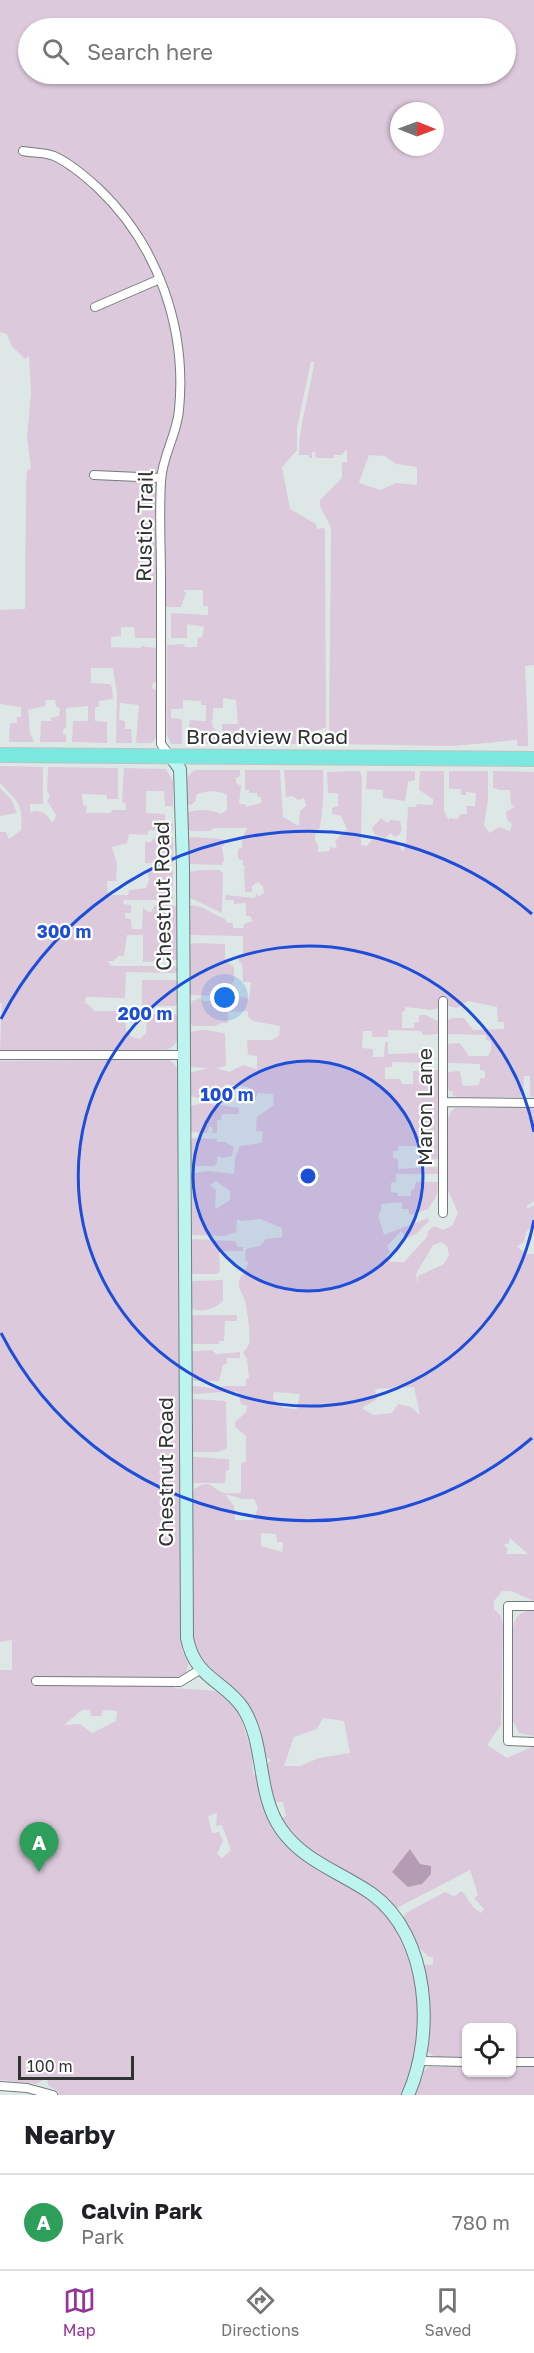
<!DOCTYPE html>
<html lang="en">
<head>
<meta charset="utf-8">
<style>
  body { margin:0; font-family:"Golos Text",sans-serif; background:#f6f6f6; color:#202124 }
  .controls { position:absolute; right:18px; bottom:18px; display:grid; overflow:hidden; border-radius:9px; box-shadow:0 2px 4px #0004 }
  .controls button { width:54px; height:54px; display:grid; place-items:center; padding:0; border:0; border-bottom:2px solid #e0e0e0; background:#fff; color:#202124; font:30px sans-serif }
  .compass { position:absolute; left:390px; top:102px; width:54px; height:54px; border-radius:50%; background:#fff; box-shadow:0 2px 4px #0004; rotate:91deg }
  .scale { position:absolute; left:18px; bottom:15px; width:116px; box-sizing:border-box; padding-left:6px; border:3px solid #2f3332; border-top:0; font-size:16px; line-height:21px; white-space:nowrap; color:#2f3332; -webkit-text-stroke:4px #fff; paint-order:stroke }
  .you { position:absolute; left:225px; top:998px; width:21px; height:21px; margin:-15px; border:4px solid #fff; border-radius:50%; background:#1a73e8; box-shadow:0 0 0 9px #1a73e833 }
  .badge { display:grid; place-items:center; width:39px; height:39px; border-radius:50%; background:#973399; color:#fff; font-size:20px; font-weight:700 }
  .pin { position:absolute; translate:-50% -50px; filter:drop-shadow(0 2px 3px #0008) }
  .pin::after { content:''; position:absolute; top:32px; width:21px; height:18px; background:inherit; clip-path:polygon(0 0,100% 0,50% 100%) }
  .list { margin:0; padding:0; list-style:none }
  h2 { display:flex; justify-content:space-between; align-items:center; height:78px; margin:0; padding:0 24px; font-size:26px }
  h2 small { font-size:20px; font-weight:400; color:#757577 }
  .list li { display:grid; grid-template-columns:39px 1fr auto; gap:18px; align-items:center; box-sizing:border-box; height:96px; padding:0 24px; border-top:2px solid #e0e0e0 }
  .list b { display:block; font-size:22px; white-space:nowrap }
  .list p { margin:0; font-size:20px; white-space:nowrap; color:#757577 }
  .list em { font-size:20px; font-style:normal; color:#757577 }
  .icon { flex:none; width:33px; height:33px; fill:none; stroke:currentColor; stroke-width:2; stroke-linecap:round; stroke-linejoin:round }
  .map { position:relative; flex:none; width:534px; height:2095px; overflow:hidden }
  .search { position:absolute; background:#fff; box-shadow:0 2px 4px #0004; left:18px; right:18px; top:18px; height:66px; display:flex; align-items:center; gap:15px; box-sizing:border-box; padding:0 21px; border-radius:33px; color:#757577; font-size:22px }
  .sheet { height:174px; background:#fff }
  nav { display:flex; justify-content:space-around; align-items:center; box-sizing:border-box; height:84px; border-top:2px solid #e0e0e0; background:#fff; font-size:16px; color:#757577 }
  nav a { display:grid; justify-items:center; gap:3px }
  nav .on { color:#973399 }
  .map>svg:first-child { display:block }
</style>
</head>
<body>
<div class="map">
<svg width="534" height="2095" viewBox="0 0 534 2095">
  <rect width="100%" height="100%" fill="#dde8e6"/>
  <path fill="#ddc9dc" fill-rule="evenodd" d="M 0,0 L 534,0 L 534,665 L 525,666 C 526,693 528,719 528,746 L 517,746 L 517,740 L 453,746 L 332,744 L 329,738 L 331,530 C 329,517 318,511 320,500 L 342,478 L 342,462 L 347,462 L 347,450 L 341,455 L 334,455 L 334,458 L 316,458 L 315,452 L 312,452 L 312,458 L 309,458 L 309,455 L 299,455 C 299,423 310,394 314,362 L 311,361 L 297,428 L 297,450 L 282,467 L 290,509 L 316,524 L 317,529 L 324,528 L 325,531 L 326,727 L 316,731 L 315,740 L 323,741 L 323,744 L 257,744 L 240,741 L 239,745 L 222,744 L 222,724 L 238,724 L 236,700 L 223,698 L 223,708 L 213,708 L 212,726 L 218,732 L 217,744 L 187,744 L 190,720 L 206,721 L 206,705 L 201,705 L 201,701 L 183,700 L 183,709 L 171,709 L 171,718 L 181,719 L 182,722 L 182,744 L 171,744 L 167,734 L 167,645 L 184,644 L 185,647 L 197,647 L 198,638 L 202,637 L 204,627 L 187,624 L 187,638 L 171,638 L 171,613 L 208,615 L 208,606 L 203,606 L 203,590 L 183,590 L 186,593 L 181,607 L 157,607 L 157,638 L 135,638 L 134,627 L 121,627 L 121,636 L 111,637 L 111,647 L 141,648 L 141,646 L 157,648 L 157,681 L 153,683 L 152,688 L 157,690 L 157,736 L 152,743 L 136,743 L 139,705 L 120,703 L 119,720 L 125,721 L 125,729 L 131,729 L 132,743 L 116,743 L 117,695 L 113,668 L 91,668 L 91,683 L 110,684 L 112,687 L 113,699 L 99,701 L 99,707 L 95,707 L 95,721 L 107,722 L 107,743 L 72,742 L 73,721 L 88,721 L 88,706 L 66,708 L 66,728 L 63,729 L 63,734 L 66,735 L 66,742 L 40,742 L 41,721 L 51,721 L 51,718 L 59,716 L 60,709 L 56,706 L 55,700 L 46,700 L 45,706 L 28,710 L 30,733 L 34,742 L 9,742 L 10,723 L 17,723 L 17,717 L 21,717 L 21,707 L 0,704 L 0,610 L 25,609 L 26,487 L 27,471 L 31,468 L 27,437 L 31,393 L 29,356 L 25,359 L 11,345 L 7,334 L 0,332 ZM 28,28 L 506,28 L 506,74 L 28,74 ZM 399,111 L 435,111 L 435,147 L 399,147 ZM 369,455 L 385,456 L 396,464 L 417,467 L 417,485 L 396,483 L 380,490 L 359,483 Z
    M 0,766 L 43,767 L 43,804 L 30,804 L 30,813 C 38,808 48,813 51,822 L 54,821 L 56,815 L 47,801 L 50,797 L 47,790 L 48,767 L 118,768 L 118,799 L 107,799 L 107,795 L 82,794 L 83,805 L 87,806 L 86,813 L 111,813 L 112,810 L 126,810 L 126,804 L 122,802 L 124,768 L 166,769 L 173,781 L 173,806 L 165,806 L 164,791 L 146,791 L 146,813 L 165,814 L 165,822 L 173,823 L 173,831 L 149,830 L 147,835 L 129,834 L 127,843 L 112,847 L 117,864 L 116,881 L 107,881 L 108,895 L 128,895 L 129,890 L 146,888 L 149,880 L 147,869 L 173,869 L 173,900 L 124,900 L 123,904 L 131,905 L 131,913 L 125,913 L 125,918 L 131,919 L 132,929 L 142,929 L 143,907 L 146,911 L 151,912 L 155,905 L 161,902 L 178,907 L 178,960 L 143,962 L 143,935 L 127,935 L 124,956 L 118,956 L 114,961 L 108,961 L 111,966 L 174,966 L 179,967 L 178,972 L 174,973 L 126,972 L 125,998 L 86,997 L 85,1002 L 95,1011 L 125,1011 L 126,1031 L 132,1037 L 140,1039 L 146,1033 L 147,1014 L 173,1013 L 178,1016 C 178,1030 182,1045 166,1050 L 0,1051 L 2,1003 L 0,1003 L 0,832 L 6,832 L 9,839 L 21,830 C 24,804 16,800 0,783 Z
    M 196,770 L 240,770 L 240,776 L 236,778 L 236,783 L 241,786 L 239,804 L 245,804 L 246,807 L 261,803 L 261,797 L 258,797 L 257,793 L 249,793 L 249,790 L 245,790 L 245,770 L 280,770 L 283,817 L 297,825 L 299,825 L 300,811 L 306,806 L 304,798 L 298,800 L 293,796 L 286,797 L 284,770 L 323,770 C 324,791 323,808 320,828 L 316,831 L 315,840 L 318,845 L 318,852 L 330,851 L 330,847 L 335,848 L 337,846 L 335,841 L 347,829 L 341,816 L 332,814 L 332,808 L 338,806 L 338,793 L 328,793 L 327,772 L 360,771 L 362,777 L 361,845 L 367,846 L 372,840 L 396,840 L 403,852 L 406,843 L 408,807 L 416,807 L 417,804 L 433,805 L 433,799 L 419,790 L 420,771 L 444,771 L 444,811 L 449,821 L 449,818 L 458,819 L 460,814 L 467,814 L 466,806 L 475,806 L 476,793 L 466,792 L 466,795 L 461,795 L 461,789 L 449,789 L 449,771 L 488,771 L 488,800 L 484,825 L 489,833 L 499,827 L 510,831 L 512,824 L 507,820 L 506,812 L 515,806 L 511,805 L 510,790 L 500,790 L 493,788 L 493,771 L 534,772 L 534,1097 L 530,1097 L 530,1076 L 524,1076 L 523,1097 L 458,1098 L 452,1095 L 454,1091 L 450,1092 L 448,1088 L 448,1072 L 460,1071 L 463,1086 L 479,1085 L 480,1078 L 485,1078 L 485,1071 L 480,1070 L 480,1064 L 448,1063 L 447,1044 L 460,1043 L 469,1056 L 488,1056 L 491,1050 L 491,1041 L 486,1040 L 486,1035 L 448,1034 L 448,1020 L 453,1018 L 464,1018 L 473,1030 L 504,1029 L 504,1022 L 498,1022 L 497,1007 L 468,1001 L 457,1008 L 439,1004 L 439,1008 L 431,1010 L 405,1007 L 405,1011 L 402,1012 L 402,1028 L 414,1028 L 414,1023 L 419,1022 L 419,1015 L 425,1015 L 438,1021 L 438,1034 L 423,1035 L 421,1031 L 388,1030 L 388,1037 L 372,1037 L 372,1031 L 363,1031 L 362,1048 L 373,1049 L 373,1057 L 384,1057 L 385,1042 L 388,1042 L 388,1054 L 423,1053 L 432,1056 L 432,1063 L 392,1062 L 392,1067 L 385,1067 L 385,1079 L 400,1079 L 402,1084 L 413,1084 L 413,1071 L 438,1070 L 438,1159 L 422,1160 L 420,1146 L 398,1146 L 398,1151 L 393,1151 L 393,1158 L 398,1159 L 398,1169 L 433,1167 L 438,1167 L 438,1174 L 396,1174 L 396,1182 L 391,1183 L 391,1192 L 398,1193 L 398,1196 L 411,1196 L 411,1190 L 414,1189 L 416,1182 L 438,1182 L 437,1195 L 428,1209 L 410,1215 L 408,1209 L 402,1209 L 402,1202 L 381,1204 L 381,1210 L 378,1215 L 384,1235 L 428,1218 L 429,1221 L 416,1234 L 407,1238 L 401,1231 L 387,1246 L 390,1252 L 386,1257 L 391,1262 L 404,1262 L 427,1237 L 428,1231 L 434,1226 L 443,1230 L 452,1226 L 458,1213 L 447,1188 L 447,1122 L 450,1113 L 455,1108 L 534,1107 L 534,1201 L 527,1206 L 527,1209 L 534,1205 L 534,1226 L 526,1232 L 524,1242 L 517,1246 L 525,1254 L 534,1254 L 534,1601 L 511,1591 L 502,1591 L 494,1601 L 494,1609 L 501,1616 L 503,1626 L 501,1725 L 487,1745 L 507,1758 L 534,1746 L 534,2057 L 512,2057 L 512,2028 L 466,2028 L 466,2058 L 437,2058 L 428,2052 L 423,1968 L 425,1965 L 433,1965 L 433,1957 L 429,1957 L 419,1948 L 403,1918 L 406,1913 L 445,1892 L 454,1896 L 462,1891 L 474,1908 L 481,1913 L 484,1909 L 474,1898 L 478,1895 L 470,1870 L 397,1908 L 316,1856 L 288,1830 L 282,1818 L 286,1816 L 283,1802 L 274,1802 L 266,1765 L 271,1760 L 264,1756 C 262,1746 261,1732 256,1724 C 236,1695 202,1674 192,1639 L 192,1490 C 214,1477 208,1488 225,1493 C 229,1494 236,1493 241,1493 L 241,1463 L 246,1462 L 246,1436 L 235,1427 L 235,1422 L 246,1412 L 247,1406 L 241,1404 L 238,1392 C 223,1391 209,1394 194,1394 L 190,1392 L 190,1387 L 194,1386 L 219,1389 L 223,1386 L 246,1386 L 246,1379 L 249,1378 L 247,1359 L 243,1352 C 245,1350 247,1348 249,1344 C 251,1337 247,1309 245,1301 C 243,1294 239,1291 239,1283 C 239,1275 248,1270 248,1262 L 245,1260 L 246,1249 L 260,1246 L 266,1239 L 282,1237 L 282,1228 L 260,1219 L 240,1221 L 239,1219 L 237,1220 L 236,1232 L 225,1236 L 193,1235 L 190,1232 L 190,1194 L 194,1191 L 194,1185 L 189,1183 L 189,1174 L 208,1171 L 234,1174 L 235,1158 L 240,1146 L 262,1143 L 263,1132 L 256,1131 L 257,1117 L 274,1105 L 273,1094 L 258,1093 L 255,1100 L 249,1100 L 249,1087 L 225,1084 L 224,1101 L 205,1099 L 211,1104 L 239,1108 L 239,1114 L 222,1114 L 221,1120 L 217,1120 L 217,1133 L 213,1133 L 212,1127 L 209,1127 L 207,1133 L 189,1132 L 190,1106 L 199,1104 L 203,1099 L 189,1096 L 189,1073 L 209,1068 L 192,1067 L 188,1064 L 189,1033 C 202,1027 212,1032 225,1033 L 226,1066 L 217,1068 L 229,1072 L 243,1065 L 257,1069 L 257,1056 L 248,1055 L 247,1040 L 272,1040 L 279,1036 L 280,1026 L 253,1021 L 248,1017 L 248,1011 L 228,1012 L 228,1023 L 221,1023 L 215,1026 L 192,1026 C 188,1015 189,1013 192,1001 L 200,998 L 203,1001 L 220,1001 L 227,993 L 249,999 L 251,982 L 243,982 L 242,964 L 239,962 L 239,954 L 243,954 L 243,936 L 188,935 L 188,906 C 201,903 213,915 225,919 L 227,923 L 233,923 L 233,928 L 243,928 L 244,924 L 253,921 L 250,916 L 246,916 L 246,903 L 234,904 L 234,900 L 225,900 L 226,895 L 255,898 L 256,894 L 259,896 L 264,893 L 263,887 L 258,882 L 252,886 L 252,892 L 245,892 L 244,868 L 246,868 L 243,865 L 243,860 L 238,859 L 238,849 L 242,848 L 242,838 L 247,828 L 214,828 L 210,831 L 191,831 L 186,829 L 186,813 C 196,809 212,809 221,814 L 227,810 L 227,795 C 218,790 205,790 196,795 L 196,801 L 191,805 L 186,804 C 186,791 182,776 196,770 ZM 216,1181 L 230,1191 L 230,1200 L 216,1209 L 215,1206 L 216,1190 L 210,1185 ZM 441,1242 L 447,1246 L 449,1255 L 444,1264 L 418,1276 L 418,1285 L 416,1274 L 433,1245 ZM 414,1387 L 420,1415 L 411,1407 L 398,1404 L 392,1413 L 373,1415 L 362,1408 L 377,1399 L 375,1389 ZM 274,1392 L 300,1394 L 297,1409 L 284,1408 L 273,1399 ZM 225,1494 L 242,1499 L 254,1499 L 258,1508 L 253,1520 L 235,1520 L 234,1506 ZM 261,1533 L 276,1534 L 277,1542 L 283,1542 L 282,1552 L 261,1546 ZM 510,1538 L 528,1554 L 506,1554 L 508,1549 L 504,1545 L 509,1543 ZM 323,1718 L 344,1721 L 350,1753 L 319,1758 L 300,1766 L 284,1766 L 294,1737 L 317,1729 Z
    M 367,771 L 415,771 L 415,780 L 408,782 L 405,801 L 383,798 L 383,790 L 366,789 Z
    M 0,788 L 11,799 L 17,813 L 0,816 Z
    M 381,818 L 387,823 L 391,820 L 400,821 L 402,830 L 399,835 L 395,837 L 390,833 L 386,838 L 375,835 L 372,828 Z
    M 155,837 L 173,837 L 173,863 L 145,863 L 145,842 L 151,842 Z
    M 191,837 L 223,839 L 224,846 L 222,846 L 224,860 L 222,865 L 188,864 L 187,839 Z
    M 200,870 L 219,870 L 223,873 L 222,913 L 188,897 L 188,872 Z
    M 194,943 L 225,944 L 225,960 L 234,967 L 234,981 L 221,996 L 189,995 L 188,946 Z
    M 142,980 L 174,980 L 178,982 L 178,1004 L 174,1006 L 142,1006 Z
    M 169,1059 L 178,1068 L 182,1650 L 189,1662 L 186,1674 L 179,1676 L 174,1688 L 218,1691 L 237,1710 L 243,1725 L 252,1753 L 253,1775 L 257,1775 L 303,1859 L 372,1900 L 390,1917 L 402,1936 L 411,1958 L 417,1987 L 418,2029 L 414,2063 L 403,2095 L 54,2095 L 59,2092 L 48,2085 L 47,2078 L 36,2084 L 0,2080 L 0,1670 L 12,1670 L 12,1640 L 0,1642 L 0,1061 ZM 82,1710 L 90,1710 L 91,1716 L 101,1716 L 103,1710 L 117,1711 L 116,1721 L 92,1733 L 80,1724 L 64,1725 ZM 217,1813 L 216,1826 L 222,1825 L 231,1850 L 222,1858 L 217,1854 L 223,1841 L 219,1832 L 212,1833 L 208,1816 Z
    M 193,1138 L 217,1139 L 217,1142 L 225,1142 L 234,1147 L 232,1156 L 223,1158 L 217,1156 L 217,1163 L 214,1166 L 193,1166 L 189,1163 L 189,1141 Z
    M 193,1239 L 235,1241 L 238,1247 L 243,1247 L 243,1251 L 219,1251 L 220,1272 L 216,1274 L 193,1274 L 190,1272 L 190,1241 Z
    M 223,1280 L 223,1301 C 213,1310 202,1313 190,1308 L 190,1283 L 193,1281 Z
    M 193,1315 L 237,1315 L 237,1321 L 225,1321 L 224,1341 L 219,1341 L 219,1344 L 193,1344 L 190,1342 L 190,1317 Z
    M 212,1350 L 216,1354 L 240,1352 L 240,1358 L 227,1358 L 227,1364 L 223,1365 L 219,1381 L 193,1381 L 190,1379 L 190,1353 L 193,1351 Z
    M 194,1399 L 226,1401 L 227,1448 L 218,1452 L 194,1452 L 191,1450 L 190,1401 Z
    M 194,1457 C 206,1457 218,1459 229,1459 L 229,1470 L 226,1471 L 225,1483 L 194,1483 L 191,1480 L 191,1458 Z
    M 534,1610 L 534,1736 L 519,1733 L 513,1721 L 513,1629 C 514,1616 521,1611 534,1610 Z
    M 429,2067 L 466,2067 L 466,2072 L 512,2072 L 512,2067 L 534,2067 L 534,2095 L 415,2095 L 424,2071 Z"/>
  <path fill="#b49db3" d="M 410,1849 L 420,1864 L 431,1866 L 431,1874 L 422,1884 L 408,1887 L 392,1872 Z"/>
  <g fill="none" stroke-linecap="round" stroke-linejoin="round">
    <defs>
      <path id="street" d="M 23,151 C 33,153 45,152 54,156 C 70,163 86,177 98,188 C 158,245 187,328 179,410 C 177,435 162,456 161,481 C 159,514 161,547 161,580 C 161,635 161,689 161,744 L 171,757
        M 95,307 L 160,279
        M 94,475 L 161,478
        M 0,1055 L 184,1055
        M 443,1102 L 534,1103
        M 443,1213 L 443,1001
        M 534,1606 L 508,1606 L 508,1741 L 534,1742
        M 36,1681 L 180,1682 L 201,1669
        M 421,2061 L 466,2062
        M 512,2062 L 534,2062
        M 0,2086 L 27,2088 L 53,2095"/>
      <path id="secondary" d="M 171,757 L 180,769 L 183,867 L 187,1638 C 195,1679 224,1680 243,1708 C 266,1744 256,1793 281,1829 C 304,1862 341,1872 372,1894 C 430,1936 435,2035 408,2095"/>
      <path id="primary" d="M 0,755 L 534,759"/>
    </defs>
    <use href="#street" stroke="#747d7c" stroke-width="10"/>
    <use href="#secondary" stroke="#747d7c" stroke-width="14"/>
    <use href="#primary" stroke="#c1c2c2" stroke-width="16"/>
    <use href="#street" stroke="#fff" stroke-width="8"/>
    <use href="#secondary" stroke="#bdf4ef" stroke-width="12"/>
    <use href="#primary" stroke="#7be8e0" stroke-width="14"/>
  </g>
  <circle cx="308" cy="1176" r="115" fill="#1d4ed8" fill-opacity=".12"/>
  <g fill="none" stroke="#1d4ed8" stroke-width="3">
    <circle cx="308" cy="1176" r="115"/>
    <path d="M534 1220A230 230 0 1 1 534 1132"/>
    <path d="M532 1438A345 345 0 0 1 1 1333M1 1019A345 345 0 0 1 532 914"/>
  </g>
  <g text-anchor="middle" stroke-width="4.5" stroke-linejoin="round" paint-order="stroke">
    <g font-size="21" fill="#2f3332" stroke="#fff">
      <text transform="translate(145 526) rotate(-89)" y="7">Rustic Trail</text>
      <text x="267" y="744">Broadview Road</text>
      <text transform="translate(163 896) rotate(-91)" y="7">Chestnut Road</text>
      <text transform="translate(425 1107) rotate(-90)" y="7">Maron Lane</text>
      <text transform="translate(166 1472) rotate(-90)" y="7">Chestnut Road</text>
    </g>
  </g>
  <circle cx="308" cy="1176" r="9" fill="#1d4ed8" stroke="#fff" stroke-width="3"/>
  <g font-size="18" text-anchor="middle" font-weight="bold" fill="#1d4ed8" stroke="#fff" stroke-width="4.5" stroke-linejoin="round" paint-order="stroke">
    <text x="64" y="938">300 m</text>
    <text x="145" y="1020">200 m</text>
    <text x="227" y="1101">100 m</text>
  </g>
</svg>
<div class="controls">
<button><svg class="icon" aria-label="locate" viewBox="0 0 24 24"><circle cx="12" cy="12" r="6"/><path d="M12 2v4M12 18v4M2 12h4M18 12h4"/></svg></button>
</div>
<svg class="compass" viewBox="-18 -18 36 36"><path d="M0-13l5 13h-10z" fill="#e53935"/><path d="M0 13l5-13h-10z" fill="#757577"/></svg>
<div class="scale">100 m</div>
<div class="you"></div>
<div class="pin badge" style="left:39px;top:1872px;background:#2e9e5b">A</div>
<div class="search"><svg class="icon" aria-label="search" viewBox="0 0 24 24"><circle cx="10" cy="10" r="6"/><path d="M15 15l6 6"/></svg>Search here</div>
</div>
<section class="sheet">
<h2>Nearby<small></small></h2>
<ul class="list">
<li><span class="badge" style="background:#2e9e5b">A</span><div><b>Calvin Park</b><p>Park</p></div><em>780 m</em></li>
</ul>
</section>
<nav>
<a class="on"><svg class="icon" aria-label="map" viewBox="0 0 24 24"><path d="M3 6l6-2 6 2 6-2v14l-6 2-6-2-6 2zM9 4v14M15 6v14"/></svg>Map</a>
<a><svg class="icon" aria-label="directions" viewBox="0 0 24 24"><path d="M12 3l9 9-9 9-9-9zM9 14v-3h6M13 9l2 2-2 2"/></svg>Directions</a>
<a><svg class="icon" aria-label="saved" viewBox="0 0 24 24"><path d="M7 4h10v16l-5-4-5 4z"/></svg>Saved</a>
</nav>
</body>
</html>
